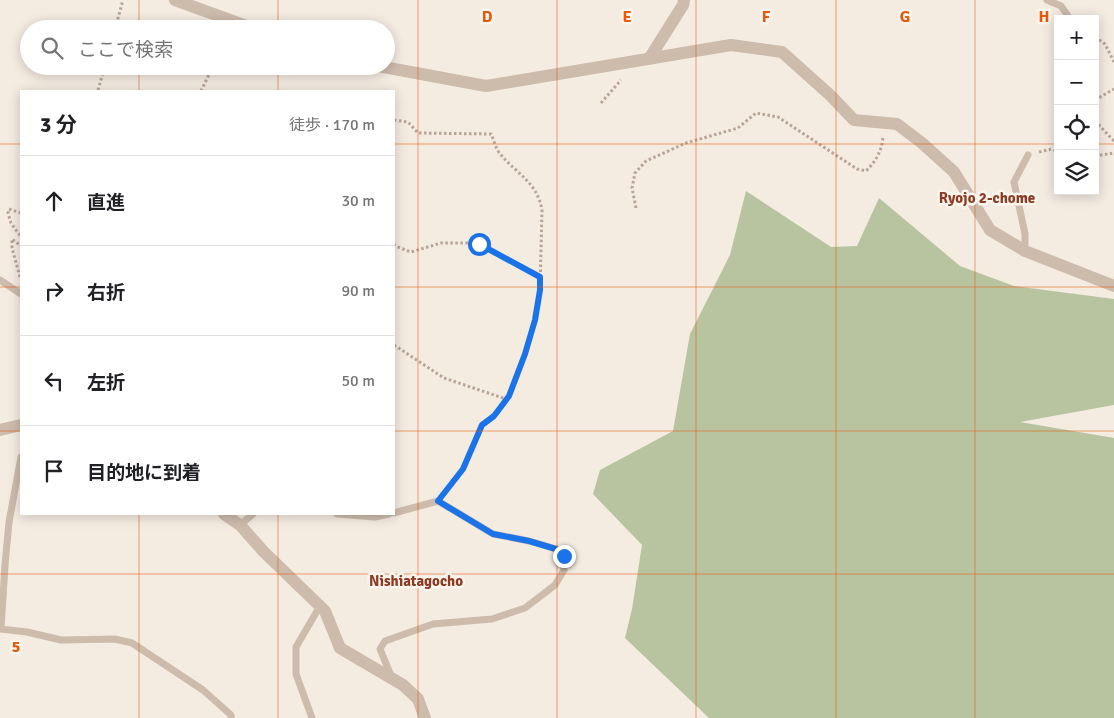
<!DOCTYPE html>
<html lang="ja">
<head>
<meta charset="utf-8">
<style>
  body { margin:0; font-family:Signika,"Noto Sans JP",sans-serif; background:#f6f6f6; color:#202124 }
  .controls { position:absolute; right:15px; top:15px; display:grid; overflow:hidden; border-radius:0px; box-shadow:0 2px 12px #0003 }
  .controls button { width:45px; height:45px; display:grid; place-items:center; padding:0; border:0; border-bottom:1px solid #e0e0e0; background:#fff; color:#202124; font:25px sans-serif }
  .stop { position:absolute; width:15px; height:15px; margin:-11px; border:4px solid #1a73e8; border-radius:50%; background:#fff }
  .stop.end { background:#1a73e8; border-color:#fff; box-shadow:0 1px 5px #0008 }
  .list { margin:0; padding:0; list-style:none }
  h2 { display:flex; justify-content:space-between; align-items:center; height:65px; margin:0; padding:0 20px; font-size:21px }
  h2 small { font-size:16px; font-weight:400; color:#757577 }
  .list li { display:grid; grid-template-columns:32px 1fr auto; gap:15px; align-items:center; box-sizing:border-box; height:90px; padding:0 20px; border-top:1px solid #e0e0e0 }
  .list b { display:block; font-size:19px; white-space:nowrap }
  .list em { font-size:16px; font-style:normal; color:#757577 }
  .icon { flex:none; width:28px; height:28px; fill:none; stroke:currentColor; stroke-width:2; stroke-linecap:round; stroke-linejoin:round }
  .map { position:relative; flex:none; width:1114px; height:718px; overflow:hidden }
  .search { position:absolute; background:#fff; box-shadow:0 2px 12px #0003; left:20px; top:20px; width:375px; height:55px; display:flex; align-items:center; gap:12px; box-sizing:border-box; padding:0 18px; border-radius:28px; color:#757577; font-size:19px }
  .panel { position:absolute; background:#fff; box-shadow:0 2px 12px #0003; left:20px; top:90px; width:375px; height:425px; border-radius:0px }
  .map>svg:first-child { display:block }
</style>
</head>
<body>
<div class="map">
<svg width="1114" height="718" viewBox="0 0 1114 718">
  <rect width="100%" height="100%" fill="#f4ebe1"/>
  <path fill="#b8c4a0" d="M 746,191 L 831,247 L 857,246 L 879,198 L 960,266 L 1014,286 L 1114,299 L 1114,405 L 1020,422 L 1114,438 L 1114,718 L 709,718 L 625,638 L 632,609 L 642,545 L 593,494 L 600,470 L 673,431 L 690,334 L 730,255 Z"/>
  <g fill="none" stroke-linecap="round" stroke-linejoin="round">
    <path stroke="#b9a596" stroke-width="3" stroke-dasharray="2.5 2.5" stroke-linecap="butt" d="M 115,29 L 123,0
      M 1095,37 L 1105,44 L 1114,62
      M 98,90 L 105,66
      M 201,91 L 213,66
      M 1095,100 L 1114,89
      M 601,103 L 621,80
      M 394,120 L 408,122 L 418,133 L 491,134 C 494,140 496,150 501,155 C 518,175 537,182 542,210 L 540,290 L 535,320 L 525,354 L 509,396 L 494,416 L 482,425 L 463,469 L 445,492
      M 1095,121 L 1114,141
      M 1039,152 L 1052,149 L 1058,152
      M 1095,156 L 1114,153
      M 636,208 L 632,188 L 635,173 L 646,161 L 686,143 L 738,128 L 756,113 L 778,117 L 857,169 L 866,171 C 876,161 882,151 883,136
      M 21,213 L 9,209 L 8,213 L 11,223 L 21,237
      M 394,244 L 395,246 L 411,252 L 441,243 L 479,243 L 540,277
      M 20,277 L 12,248 L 12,239 L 21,246
      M 394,345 L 444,378 L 506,399"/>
    <path stroke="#cdbbac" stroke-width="7" d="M 1047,0 L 1061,6 L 1070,19
      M 1025,251 L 1025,234 L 1014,182 L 1028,155
      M 0,280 L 21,294
      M 337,514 L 375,517 L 389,514
      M 240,525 L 253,514
      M 0,629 L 27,632 L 61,640 L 115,639 L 132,643 L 203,690 L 231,715 L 231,718
      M 1,629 L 5,565 L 9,522 L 21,457
      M 392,678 L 380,649 L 385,641 L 433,624 L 492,619 L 525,608 L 555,585 L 564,570 L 563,556 L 556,549 L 529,541 L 493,534 L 438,501 L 394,513
      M 312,718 L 296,674 L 296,647 L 320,606"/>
    <path stroke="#cdbbac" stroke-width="12" d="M 175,0 L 255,29
      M 649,59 L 683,5 L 684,0
      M 378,66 L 486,86 L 731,45 L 782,52 L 830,95 L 854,120 L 897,124 L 922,143 L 954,172 L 990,230 L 1025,251 L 1114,286
      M 0,430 L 21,425
      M 224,514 L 240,525 L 264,552 L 325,611 L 340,648 L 403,685 L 418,699 L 425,718"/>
  </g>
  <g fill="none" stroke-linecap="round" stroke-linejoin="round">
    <path stroke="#1a73e8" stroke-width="6" d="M 479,244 L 540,277 L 540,290 L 535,320 L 525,354 L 509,396 L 494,416 L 482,425 L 463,469 L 438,501 L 493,534 L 529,541 L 556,549 L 564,556"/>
  </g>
  <path fill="none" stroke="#e8590c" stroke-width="1" stroke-opacity="0.55" d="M 139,0 L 139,29M 278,0 L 278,29M 418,0 L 418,718M 557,0 L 557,718M 696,0 L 696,718M 836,0 L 836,718M 975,0 L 975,718M 139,66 L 139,91M 278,66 L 278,91M 0,144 L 21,144M 394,144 L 1058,144M 1095,144 L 1114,144M 0,287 L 21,287M 394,287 L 1114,287M 0,431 L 21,431M 394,431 L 1114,431M 139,514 L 139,718M 278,514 L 278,718M 0,574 L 1114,574"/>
  <g text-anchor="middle" stroke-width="5" stroke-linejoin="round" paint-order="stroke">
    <g font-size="15" font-weight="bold" fill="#8c3b22" stroke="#fbf5ee">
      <text x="987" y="203">Ryojo 2-chome</text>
      <text x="416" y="586">Nishiatagocho</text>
    </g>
  </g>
  <g font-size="16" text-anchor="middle" font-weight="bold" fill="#e8590c" stroke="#fbf5ee" stroke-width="5" stroke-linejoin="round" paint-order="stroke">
    <text x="487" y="22">D</text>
    <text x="627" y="22">E</text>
    <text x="766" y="22">F</text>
    <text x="905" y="22">G</text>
    <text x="1044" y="22">H</text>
    <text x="16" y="652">5</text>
  </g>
</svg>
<div class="controls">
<button>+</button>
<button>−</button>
<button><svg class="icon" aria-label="locate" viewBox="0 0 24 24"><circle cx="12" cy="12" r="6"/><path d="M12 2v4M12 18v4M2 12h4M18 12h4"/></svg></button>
<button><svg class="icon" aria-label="layers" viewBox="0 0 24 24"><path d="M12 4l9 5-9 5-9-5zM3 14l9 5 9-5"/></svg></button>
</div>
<div class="stop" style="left:479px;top:244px"></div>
<div class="stop end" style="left:564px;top:556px"></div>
<div class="search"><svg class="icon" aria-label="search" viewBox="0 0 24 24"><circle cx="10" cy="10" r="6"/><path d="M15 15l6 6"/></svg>ここで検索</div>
<section class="panel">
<h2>3 分<small>徒歩 · 170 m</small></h2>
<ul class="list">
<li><svg class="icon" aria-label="ahead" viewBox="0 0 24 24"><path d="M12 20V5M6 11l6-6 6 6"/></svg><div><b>直進</b></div><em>30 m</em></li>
<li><svg class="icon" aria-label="right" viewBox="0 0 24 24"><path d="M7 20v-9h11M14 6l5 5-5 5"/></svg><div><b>右折</b></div><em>90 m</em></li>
<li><svg class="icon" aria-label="left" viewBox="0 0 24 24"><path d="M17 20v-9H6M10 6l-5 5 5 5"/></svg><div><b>左折</b></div><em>50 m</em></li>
<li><svg class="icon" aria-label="arrive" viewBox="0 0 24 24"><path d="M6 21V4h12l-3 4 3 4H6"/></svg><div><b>目的地に到着</b></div></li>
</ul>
</section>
</div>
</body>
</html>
